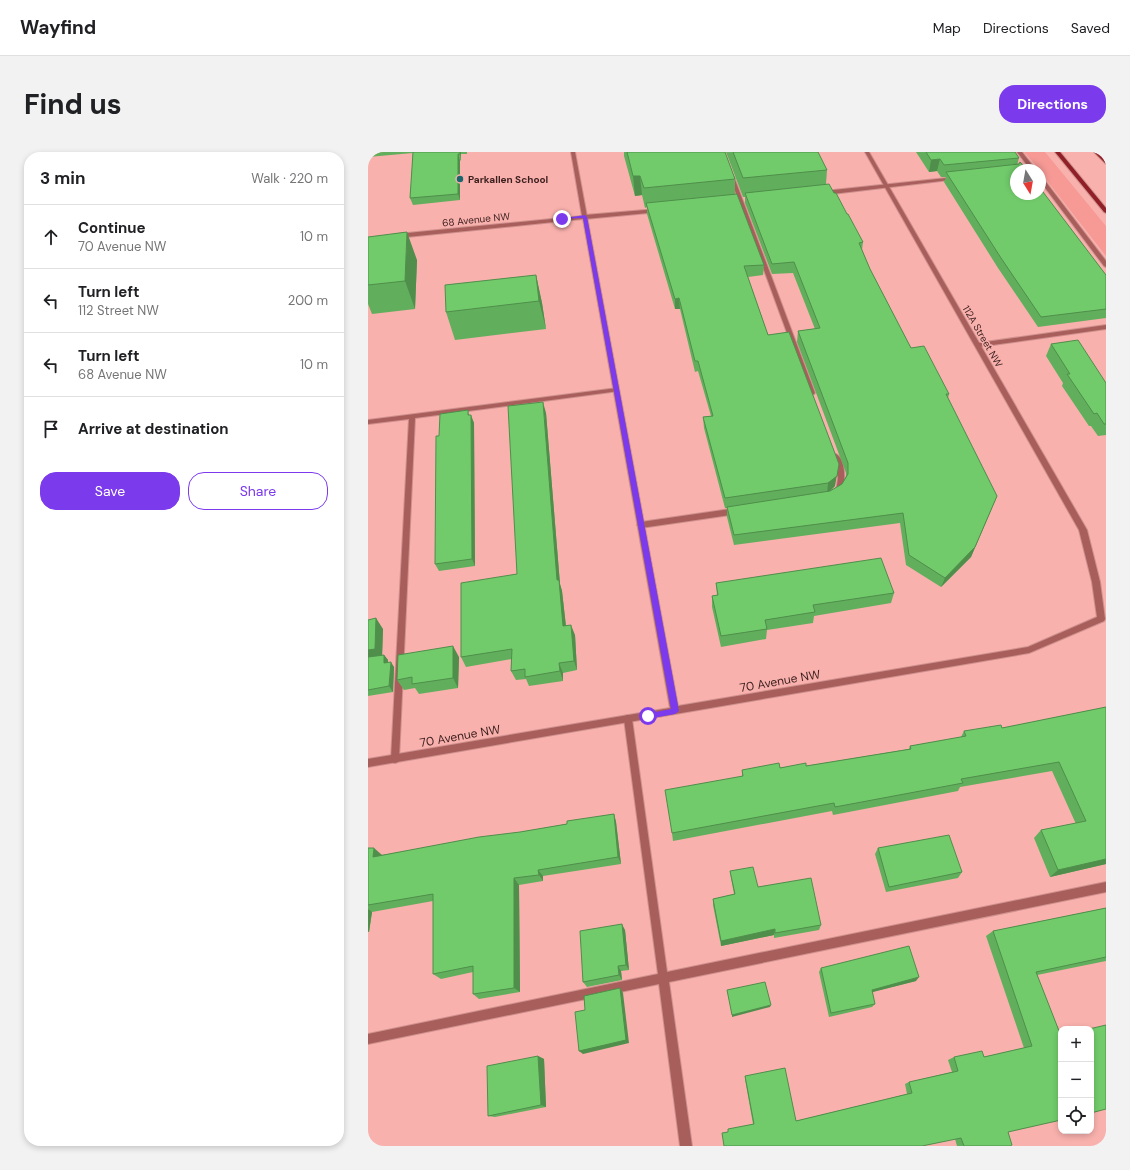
<!DOCTYPE html>
<html lang="en">
<head>
<meta charset="utf-8">
<style>
  body { margin:0; font-family:"DM Sans",sans-serif; background:#f2f2f2; color:#202124 }
  .controls { position:absolute; right:12px; bottom:12px; display:grid; overflow:hidden; border-radius:8px; box-shadow:0 2px 6px #0003 }
  .controls button { width:36px; height:36px; display:grid; place-items:center; padding:0; border:0; border-bottom:1px solid #e0e0e0; background:#fff; color:#202124; font:20px sans-serif }
  .compass { position:absolute; left:642px; top:12px; width:36px; height:36px; border-radius:50%; background:#fff; box-shadow:0 2px 6px #0003; rotate:169deg }
  .stop { position:absolute; width:12px; height:12px; margin:-9px; border:3px solid #7c3aed; border-radius:50%; background:#fff }
  .stop.end { background:#7c3aed; border-color:#fff; box-shadow:0 1px 4px #0008 }
  .list { margin:0; padding:0; list-style:none }
  h2 { display:flex; justify-content:space-between; align-items:center; height:52px; margin:0; padding:0 16px; font-size:17px }
  h2 small { font-size:13px; font-weight:400; color:#757577 }
  .list li { display:grid; grid-template-columns:26px 1fr auto; gap:12px; align-items:center; box-sizing:border-box; height:64px; padding:0 16px; border-top:1px solid #e0e0e0 }
  .list b { display:block; font-size:15px; white-space:nowrap }
  .list p { margin:0; font-size:13px; white-space:nowrap; color:#757577 }
  .list em { font-size:13px; font-style:normal; color:#757577 }
  .actions { display:flex; gap:8px; padding:12px 16px }
  .actions a { flex:1; padding:9px 0; border:1px solid #7c3aed; border-radius:16px; text-align:center; font-size:14px; color:#7c3aed }
  .actions .main { background:#7c3aed; color:#fff }
  .icon { flex:none; width:22px; height:22px; fill:none; stroke:currentColor; stroke-width:2; stroke-linecap:round; stroke-linejoin:round }
  .map { position:relative; flex:none; width:738px; height:994px; overflow:hidden; border-radius:16px }
  header { display:flex; align-items:center; gap:24px; box-sizing:border-box; height:56px; padding:0 20px; background:#fff; border-bottom:1px solid #e0e0e0 }
  header strong { font-size:19px }
  nav { display:flex; gap:22px; margin-inline-start:auto; font-size:14px }
  .intro { display:flex; align-items:center; justify-content:space-between; box-sizing:border-box; height:96px; padding:0 24px }
  h1 { margin:0; font-size:28px }
  .button { padding:10px 18px; border-radius:16px; background:#7c3aed; color:#fff; font-size:14px; font-weight:700 }
  main { display:flex; gap:24px; padding:0 24px }
  aside { flex:1; background:#fff; border-radius:16px; box-shadow:0 2px 6px #0003 }
  .map>svg:first-child { display:block }
</style>
</head>
<body>
<header>
<strong>Wayfind</strong>
<nav><a>Map</a><a>Directions</a><a>Saved</a></nav>
</header>
<div class="intro"><h1>Find us</h1><a class="button">Directions</a></div>
<main>
<aside>
<h2>3 min<small>Walk · 220 m</small></h2>
<ul class="list">
<li><svg class="icon" aria-label="ahead" viewBox="0 0 24 24"><path d="M12 20V5M6 11l6-6 6 6"/></svg><div><b>Continue</b><p>70 Avenue NW</p></div><em>10 m</em></li>
<li><svg class="icon" aria-label="left" viewBox="0 0 24 24"><path d="M17 20v-9H6M10 6l-5 5 5 5"/></svg><div><b>Turn left</b><p>112 Street NW</p></div><em>200 m</em></li>
<li><svg class="icon" aria-label="left" viewBox="0 0 24 24"><path d="M17 20v-9H6M10 6l-5 5 5 5"/></svg><div><b>Turn left</b><p>68 Avenue NW</p></div><em>10 m</em></li>
<li><svg class="icon" aria-label="arrive" viewBox="0 0 24 24"><path d="M6 21V4h12l-3 4 3 4H6"/></svg><div><b>Arrive at destination</b></div></li>
</ul>
<div class="actions"><a class="main">Save</a><a>Share</a></div>
</aside>
<div class="map">
<svg width="738" height="994" viewBox="0 0 738 994">
  <rect width="100%" height="100%" fill="#f9b1ad"/>
  <path fill="#f79a96" d="M 656,0 L 677,0 L 738,74 L 738,104 L 672,20 L 672,18 Z"/>
  <g fill="none" stroke-linecap="round" stroke-linejoin="round">
    <defs>
      <path id="lane" d="M 649,0 L 654,0 L 668,18 L 663,18 Z
        M 362,24 L 366,25 L 447,241 L 446,242 L 444,243 L 441,241 L 362,25 Z
        M 588,25 L 590,25 L 590,27 L 456,43 L 453,41 L 456,39 Z
        M 672,25 L 674,25 L 738,109 L 738,115 L 736,114 L 672,29 Z
        M 289,57 L 292,59 L 291,60 L 217,67 L 214,65 L 217,63 Z
        M 738,173 L 738,177 L 610,195 L 607,193 L 610,191 Z
        M 249,236 L 251,237 L 251,239 L 47,266 L 31,607 L 30,610 L 27,611 L 24,610 L 23,607 L 41,267 L 0,272 L 0,268 Z
        M 466,302 L 468,302 C 478,307 478,332 473,342 L 471,343 L 468,340 L 470,326 L 465,304 Z
        M 369,356 L 373,359 L 369,362 L 273,376 L 269,373 L 273,370 Z
        M 260,563 L 263,564 L 264,567 L 299,820 L 738,730 L 738,740 L 301,830 L 324,994 L 312,994 L 291,832 L 0,892 L 0,882 L 290,822 L 256,567 L 257,564 Z"/>
      <path id="street" d="M 203,0 L 207,0 L 310,554 L 660,495 L 729,465 L 724,430 L 711,378 L 497,0 L 501,0 L 719,378 L 732,430 L 737,467 L 736,469 L 661,501 L 0,615 L 0,607 L 302,556 L 215,67 L 29,86 L 26,84 L 29,82 L 214,64 Z"/>
      <path id="secondary" d="M 687,0 L 692,0 L 738,56 L 738,61 L 736,60 Z
        M 726,0 L 731,0 L 738,8 L 738,12 Z"/>
    </defs>
    <use href="#lane" stroke="#cf918e" stroke-width="2"/>
    <use href="#street" stroke="#cf918e" stroke-width="2"/>
    <use href="#secondary" stroke="#cf918e" stroke-width="2"/>
    <use href="#lane" fill="#a85e5b" fill-rule="evenodd"/>
    <use href="#street" fill="#a85e5b" fill-rule="evenodd"/>
    <use href="#secondary" fill="#901f27" fill-rule="evenodd"/>
  </g>
  <path fill="#61af5c" d="M 0,0 L 99,0 L 99,2 L 93,2 L 93,8 L 92,9 L 92,48 L 45,53 L 42,46 L 45,1 L 0,5 Z
    M 256,0 L 357,0 L 367,27 L 367,42 L 396,113 L 395,123 L 380,125 L 400,183 L 467,334 L 461,340 L 474,332 L 478,324 L 478,321 L 429,190 L 430,179 L 447,177 L 425,121 L 404,122 L 377,51 L 377,45 L 375,45 L 358,0 L 450,0 L 459,18 L 458,32 L 466,41 L 495,90 L 494,98 L 502,117 L 543,196 L 581,242 L 580,246 L 629,344 L 603,405 L 573,435 L 538,413 L 532,371 L 366,393 L 359,365 L 359,356 L 357,356 L 336,276 L 335,265 L 343,264 L 330,219 L 327,220 L 312,157 L 307,157 L 279,62 L 279,55 L 277,56 L 274,43 L 267,44 L 256,4 Z
    M 548,0 L 647,0 L 651,6 L 649,13 L 738,123 L 738,166 L 670,175 L 630,116 L 576,30 L 578,25 L 573,25 L 569,19 L 561,20 Z
    M 0,85 L 49,108 L 47,157 L 4,162 L 0,152 Z
    M 168,123 L 174,151 L 178,177 L 87,188 L 78,160 Z
    M 683,192 L 738,231 L 738,283 L 730,284 L 723,274 L 721,274 L 694,234 L 695,231 L 678,204 Z
    M 100,258 L 101,263 L 106,271 L 107,414 L 71,419 L 67,412 L 71,284 Z
    M 178,261 L 192,432 L 194,439 L 198,474 L 207,483 L 209,518 L 195,521 L 195,529 L 161,534 L 158,527 L 148,528 L 143,519 L 144,507 L 98,515 L 93,505 L 149,422 Z
    M 348,431 L 526,441 L 523,451 L 446,464 L 445,471 L 399,478 L 398,487 L 353,495 L 344,455 L 344,444 L 349,443 Z
    M 0,468 L 15,477 L 14,503 L 16,503 L 20,508 L 20,510 L 26,515 L 25,540 L 0,544 Z
    M 91,505 L 90,536 L 51,542 L 47,536 L 36,538 L 29,528 Z
    M 738,555 L 738,712 L 682,725 L 666,686 L 673,678 L 708,672 L 684,619 L 592,635 L 590,639 L 465,663 L 464,659 L 305,689 L 304,681 L 374,624 L 374,618 L 438,614 L 541,597 L 542,594 L 593,585 L 596,579 L 634,576 Z
    M 246,662 L 248,670 L 253,712 L 175,724 L 175,729 L 151,733 L 152,840 L 111,847 L 105,842 L 105,820 L 73,827 L 65,822 L 65,749 L 4,760 L 1,780 L 0,780 L 0,696 L 14,703 L 152,680 L 199,672 Z
    M 510,696 L 594,720 L 590,726 L 518,740 L 507,702 Z
    M 362,719 L 453,773 L 451,778 L 406,786 L 406,783 L 353,794 L 345,753 L 345,747 L 366,742 L 363,726 Z
    M 738,756 L 738,809 L 669,823 L 693,884 L 640,980 L 642,994 L 589,994 L 587,987 L 360,980 L 385,972 L 377,927 L 377,924 L 428,969 L 539,942 L 537,932 L 541,930 L 584,920 L 580,908 L 586,905 L 616,905 L 656,896 L 618,784 L 625,779 Z
    M 257,778 L 261,818 L 253,819 L 254,828 L 219,835 L 215,830 Z
    M 453,816 L 548,829 L 504,840 L 507,852 L 504,855 L 461,865 L 451,820 Z
    M 170,904 L 176,907 L 178,955 L 127,965 L 120,964 Z"/>
  <path fill="#4f8e4b" d="M 92,0 L 93,0 L 93,8 Z
    M 90,2 L 92,9 L 92,48 L 90,42 Z
    M 572,7 L 569,19 L 561,20 L 563,8 Z
    M 265,24 L 272,24 L 274,43 L 267,44 Z
    M 39,80 L 49,108 L 47,157 L 37,129 Z
    M 168,123 L 174,151 L 178,177 L 171,149 Z
    M 311,146 L 312,157 L 307,157 L 307,147 Z
    M 175,250 L 178,261 L 192,432 L 194,439 L 199,484 L 195,474 L 189,428 Z
    M 103,263 L 106,271 L 107,414 L 104,407 Z
    M 471,312 L 467,334 L 459,342 L 460,331 Z
    M 629,344 L 603,405 L 573,435 L 577,426 Z
    M 8,466 L 15,477 L 14,507 L 0,509 L 0,498 Z
    M 203,473 L 207,483 L 209,518 L 206,509 Z
    M 85,494 L 91,505 L 90,536 L 85,526 Z
    M 16,503 L 20,508 L 19,516 L 16,511 Z
    M 23,510 L 26,515 L 25,540 L 21,534 Z
    M 191,511 L 195,521 L 195,529 L 192,519 Z
    M 246,662 L 248,670 L 253,712 L 250,705 Z
    M 6,696 L 14,703 L 5,705 Z
    M 738,707 L 738,712 L 682,725 L 690,718 Z
    M 170,718 L 175,724 L 175,729 L 171,723 Z
    M 146,726 L 151,733 L 152,840 L 146,836 Z
    M 0,757 L 4,760 L 1,780 L 0,779 Z
    M 254,772 L 257,778 L 261,818 L 258,813 Z
    M 407,777 L 406,783 L 353,794 L 353,789 Z
    M 250,814 L 253,819 L 254,828 L 251,823 Z
    M 551,825 L 548,829 L 501,841 L 504,838 Z
    M 252,836 L 255,841 L 261,891 L 215,902 L 211,899 Z
    M 403,853 L 402,855 L 364,865 L 364,863 Z
    M 170,904 L 176,907 L 178,955 L 173,953 Z"/>
  <path fill="#71cb6b" stroke="#4f8e4b" d="M 45,0 L 92,0 L 92,2 L 90,2 L 90,42 L 42,46 Z
    M 259,0 L 357,0 L 367,27 L 276,36 L 272,24 L 265,24 Z
    M 365,0 L 450,0 L 459,18 L 375,26 Z
    M 558,0 L 647,0 L 651,6 L 576,13 L 572,7 L 563,8 Z
    M 652,10 L 659,18 L 648,18 L 648,42 L 672,42 L 672,36 L 738,123 L 738,157 L 673,165 L 633,106 L 578,20 L 651,12 Z
    M 461,32 L 466,41 L 468,41 L 479,62 L 480,62 L 495,90 L 491,91 L 502,117 L 543,196 L 556,194 L 581,242 L 578,242 L 629,344 L 607,395 L 577,426 L 541,403 L 535,361 L 366,383 L 359,355 L 462,339 L 474,332 L 480,322 L 480,311 L 430,179 L 452,176 L 426,110 L 404,112 L 377,41 Z
    M 369,42 L 396,113 L 376,114 L 400,183 L 421,180 L 471,312 L 469,324 L 460,331 L 357,346 L 335,265 L 345,264 L 330,209 L 327,209 L 311,146 L 307,147 L 278,51 Z
    M 39,80 L 37,129 L 0,133 L 0,85 Z
    M 168,123 L 171,149 L 78,160 L 77,133 Z
    M 710,188 L 738,231 L 738,272 L 736,272 L 729,261 L 726,262 L 699,222 L 702,222 L 683,192 Z
    M 175,250 L 189,428 L 191,428 L 195,474 L 203,473 L 206,509 L 191,511 L 192,519 L 157,525 L 157,517 L 143,519 L 144,497 L 93,505 L 93,431 L 149,422 L 140,254 Z
    M 100,258 L 100,263 L 103,263 L 104,407 L 67,412 L 68,284 L 71,284 L 72,262 Z
    M 513,406 L 526,441 L 445,453 L 447,460 L 397,468 L 399,477 L 353,484 L 344,444 L 350,443 L 348,431 Z
    M 8,466 L 7,497 L 0,498 L 0,468 Z
    M 85,494 L 85,526 L 44,532 L 44,525 L 29,528 L 30,503 Z
    M 16,503 L 16,511 L 23,510 L 21,534 L 0,538 L 0,505 Z
    M 738,555 L 738,707 L 690,718 L 673,678 L 718,669 L 691,610 L 593,627 L 595,631 L 467,655 L 466,651 L 304,681 L 297,638 L 375,624 L 374,618 L 411,611 L 412,616 L 438,611 L 438,614 L 543,597 L 542,594 L 598,584 L 596,579 L 633,573 L 634,576 Z
    M 246,662 L 250,705 L 170,718 L 171,723 L 146,726 L 146,836 L 105,842 L 105,814 L 65,822 L 65,742 L 0,753 L 0,696 L 6,696 L 5,705 L 111,685 L 152,680 L 199,672 L 199,669 Z
    M 581,683 L 594,720 L 521,735 L 510,696 Z
    M 385,715 L 390,735 L 443,726 L 453,773 L 407,781 L 407,777 L 353,789 L 345,747 L 367,742 L 362,719 Z
    M 738,756 L 738,805 L 668,820 L 693,884 L 693,968 L 640,980 L 644,993 L 642,994 L 596,994 L 593,986 L 554,994 L 356,994 L 354,981 L 360,980 L 360,977 L 386,972 L 377,924 L 417,916 L 428,969 L 544,941 L 541,930 L 590,919 L 586,905 L 614,899 L 616,905 L 664,894 L 625,779 Z
    M 254,772 L 258,813 L 250,814 L 251,823 L 215,830 L 212,779 Z
    M 541,794 L 551,825 L 504,838 L 507,852 L 463,861 L 453,816 Z
    M 397,830 L 403,853 L 364,863 L 359,838 Z
    M 252,836 L 258,888 L 211,899 L 207,860 L 217,858 L 216,844 Z
    M 738,873 L 738,957 L 723,961 L 723,877 L 721,877 Z
    M 170,904 L 173,953 L 120,964 L 119,914 Z"/>
  <path fill="#7c3aed" d="M 217,63 L 219,65 L 311,559 L 307,562 L 280,567 L 277,566 L 277,562 L 303,557 L 215,66 L 191,67 Z"/>
  <circle fill="#19676d" stroke="#f9b1ad" stroke-width="1.5" cx="92" cy="27" r="4"/>
  <g text-anchor="middle" stroke-width="3" stroke-linejoin="round" paint-order="stroke">
    <g font-size="10" font-weight="bold" fill="#3a1f1e" stroke="#f9b1ad" text-anchor="start">
      <text x="100" y="31">Parkallen School</text>
    </g>
    <g font-size="10" fill="#3a1f1e" stroke="#f9b1ad">
      <text transform="translate(108 67) rotate(-6)" y="4">68 Avenue NW</text>
      <text transform="translate(615 184) rotate(60)" y="4">112A Street NW</text>
    </g>
    <g font-size="12" fill="#3a1f1e" stroke="#f9b1ad">
      <text transform="translate(412 529) rotate(-10)" y="4">70 Avenue NW</text>
      <text transform="translate(92 584) rotate(-10)" y="4">70 Avenue NW</text>
    </g>
  </g>
</svg>
<div class="controls">
<button>+</button>
<button>−</button>
<button><svg class="icon" aria-label="locate" viewBox="0 0 24 24"><circle cx="12" cy="12" r="6"/><path d="M12 2v4M12 18v4M2 12h4M18 12h4"/></svg></button>
</div>
<svg class="compass" viewBox="-18 -18 36 36"><path d="M0-13l5 13h-10z" fill="#e53935"/><path d="M0 13l5-13h-10z" fill="#757577"/></svg>
<div class="stop" style="left:280px;top:564px"></div>
<div class="stop end" style="left:194px;top:67px"></div>
</div>
</main>
</body>
</html>
